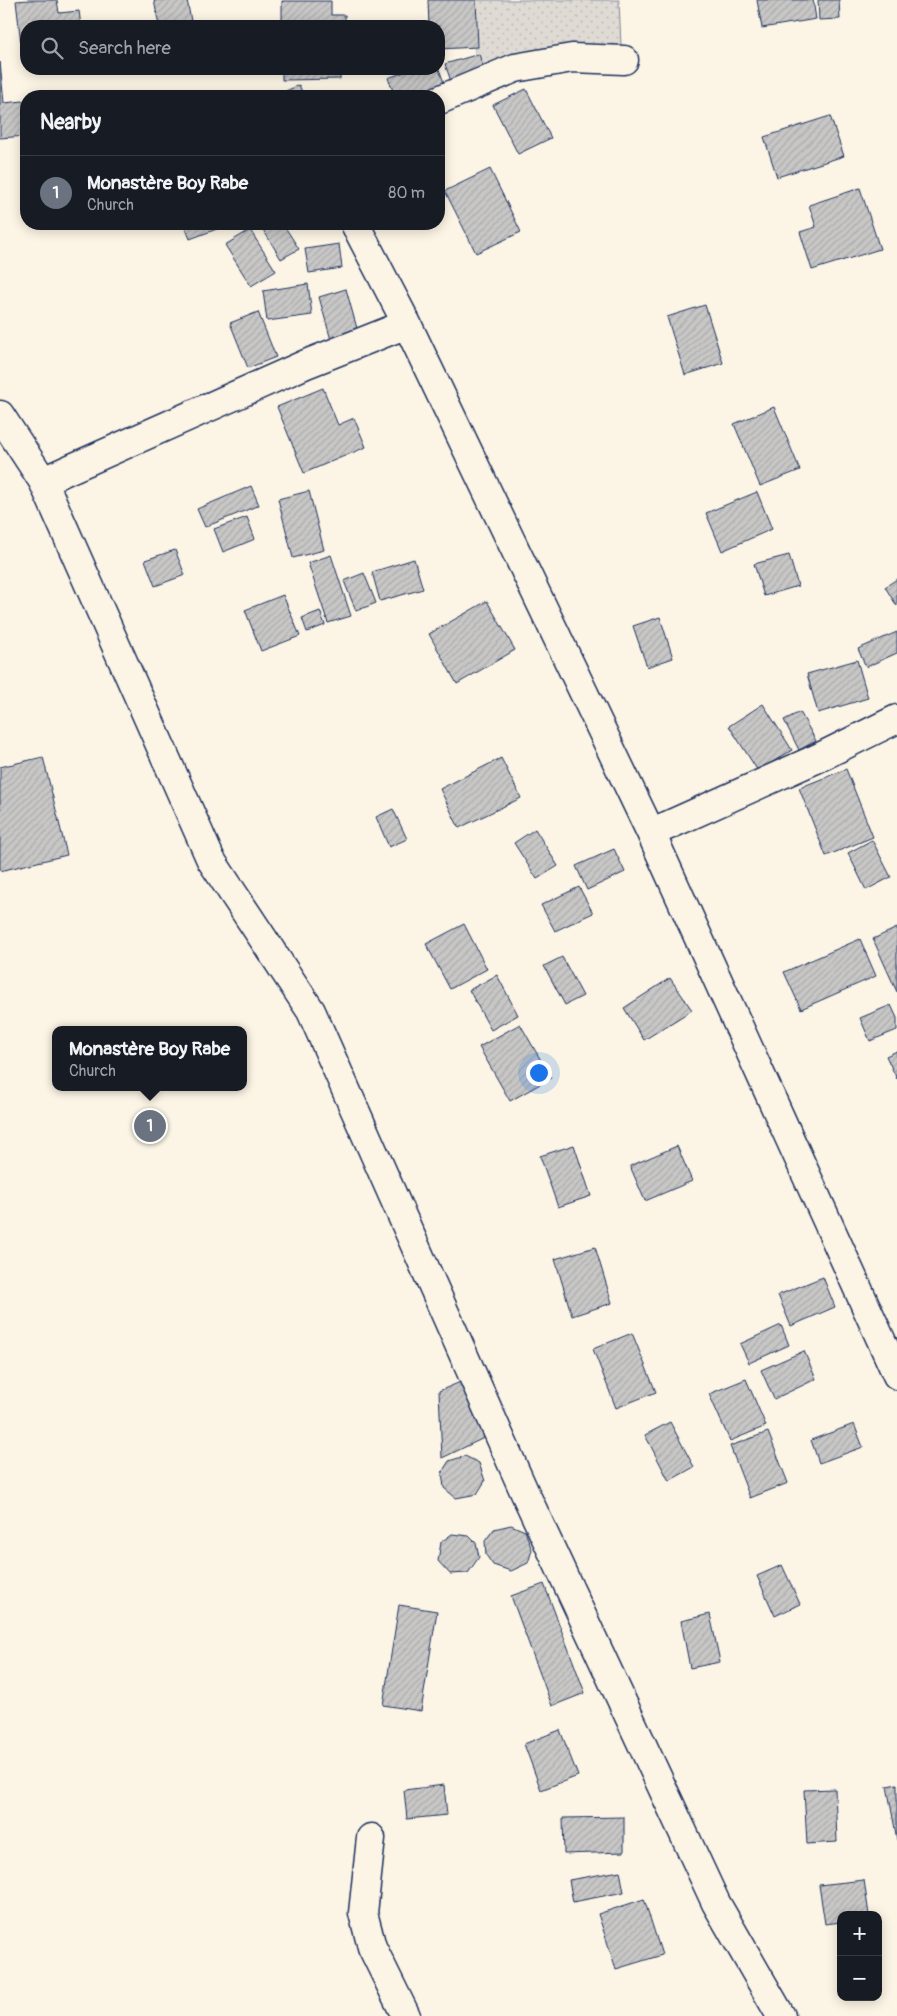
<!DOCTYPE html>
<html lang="en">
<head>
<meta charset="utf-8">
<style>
  body { margin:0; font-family:Pangolin,sans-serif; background:#242831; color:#f1f3f6 }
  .controls { position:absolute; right:15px; bottom:15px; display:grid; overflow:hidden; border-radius:10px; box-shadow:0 2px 12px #0003 }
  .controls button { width:45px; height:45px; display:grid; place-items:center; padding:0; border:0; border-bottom:1px solid #363941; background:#171b24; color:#f1f3f6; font:25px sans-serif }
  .you { position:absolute; left:538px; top:1072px; width:18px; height:18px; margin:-12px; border:4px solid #fff; border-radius:50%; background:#1a73e8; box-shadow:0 0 0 8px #1a73e833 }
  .badge { display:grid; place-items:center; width:32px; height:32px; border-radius:50%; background:#c8321e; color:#fff; font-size:16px; font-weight:700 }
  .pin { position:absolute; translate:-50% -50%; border:2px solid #fff; box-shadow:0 1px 5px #0006 }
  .popup { position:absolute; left:52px; top:1026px; width:195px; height:65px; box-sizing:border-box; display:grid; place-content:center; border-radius:10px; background:#171b24; filter:drop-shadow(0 1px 4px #0005); font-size:16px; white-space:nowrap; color:#9ea1a6 }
  .popup b { font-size:19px; color:#f1f3f6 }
  .popup::after { content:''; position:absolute; left:50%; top:100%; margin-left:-10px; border:10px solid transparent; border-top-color:#171b24 }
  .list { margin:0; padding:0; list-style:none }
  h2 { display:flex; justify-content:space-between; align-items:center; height:65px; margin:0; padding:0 20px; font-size:21px }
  h2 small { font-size:16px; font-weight:400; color:#9ea1a6 }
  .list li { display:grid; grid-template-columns:32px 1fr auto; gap:15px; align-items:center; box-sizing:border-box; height:75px; padding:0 20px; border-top:1px solid #363941 }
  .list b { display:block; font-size:19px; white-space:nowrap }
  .list p { margin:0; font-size:16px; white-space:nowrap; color:#9ea1a6 }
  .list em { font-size:16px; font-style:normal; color:#9ea1a6 }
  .icon { flex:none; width:28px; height:28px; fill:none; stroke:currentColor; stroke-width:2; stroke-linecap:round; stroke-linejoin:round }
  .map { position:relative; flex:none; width:897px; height:2016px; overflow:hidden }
  .search { position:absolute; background:#171b24; box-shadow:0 2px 12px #0003; left:20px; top:20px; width:425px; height:55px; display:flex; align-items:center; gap:12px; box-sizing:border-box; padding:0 18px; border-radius:20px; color:#9ea1a6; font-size:19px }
  .panel { position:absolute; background:#171b24; box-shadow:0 2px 12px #0003; left:20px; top:90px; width:425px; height:140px; border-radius:20px }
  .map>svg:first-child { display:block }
</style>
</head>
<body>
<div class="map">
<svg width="897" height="2016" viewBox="0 0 897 2016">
  <defs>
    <pattern id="grass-dots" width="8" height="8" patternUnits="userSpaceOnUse" patternTransform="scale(1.25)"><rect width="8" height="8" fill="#dfdbd4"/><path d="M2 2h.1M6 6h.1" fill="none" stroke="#bfbcb8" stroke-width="1.8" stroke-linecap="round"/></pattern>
    <pattern id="building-hatch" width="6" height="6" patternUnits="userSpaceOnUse" patternTransform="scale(1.25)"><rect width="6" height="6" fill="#c8c7c6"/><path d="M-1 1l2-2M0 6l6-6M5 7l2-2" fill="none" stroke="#ababac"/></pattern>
  </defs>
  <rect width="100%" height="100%" fill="#fcf5e5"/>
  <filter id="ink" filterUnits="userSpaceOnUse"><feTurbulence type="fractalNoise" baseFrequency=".02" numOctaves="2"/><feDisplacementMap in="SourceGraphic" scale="10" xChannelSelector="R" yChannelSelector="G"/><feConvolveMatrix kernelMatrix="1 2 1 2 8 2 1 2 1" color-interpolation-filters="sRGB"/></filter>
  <g filter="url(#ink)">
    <path fill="url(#grass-dots)" stroke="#7d8599" d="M 473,0 L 619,0 L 621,46 L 476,75 Z"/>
    <path fill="url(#building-hatch)" stroke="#1b2f5e" d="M 29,0 L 57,0 L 59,13 L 79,11 L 81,26 L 26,26 L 26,61 L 23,61 L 16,1 Z
      M 154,0 L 187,0 L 192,26 L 159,26 Z
      M 428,0 L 476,0 L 478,47 L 439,49 L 439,26 L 429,26 Z
      M 757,0 L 813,0 L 816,19 L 762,28 Z
      M 818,0 L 839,0 L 840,19 L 819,20 Z
      M 282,1 L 331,1 L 331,15 L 345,15 L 345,24 L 366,24 L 366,26 L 282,26 Z
      M 479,54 L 485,74 L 452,84 L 445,64 Z
      M 0,62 L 4,103 L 23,101 L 26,136 L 0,138 Z
      M 282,69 L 340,69 L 340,79 L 282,80 Z
      M 413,69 L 439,69 L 447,91 L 434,96 L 395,96 L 388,78 Z
      M 299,85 L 304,96 L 275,96 Z
      M 526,89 L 551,138 L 518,154 L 493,105 Z
      M 830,116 L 844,156 L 777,177 L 764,137 Z
      M 490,169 L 521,232 L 476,253 L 445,191 Z
      M 860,188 L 880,249 L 812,270 L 800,232 L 816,227 L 809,205 Z
      M 184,224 L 230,224 L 190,239 Z
      M 269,224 L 283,224 L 299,249 L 281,259 L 262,228 Z
      M 250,230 L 276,271 L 251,286 L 225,245 Z
      M 339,244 L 342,268 L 309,273 L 305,249 Z
      M 308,284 L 312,315 L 267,321 L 263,291 Z
      M 346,289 L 358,332 L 331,340 L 319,297 Z
      M 705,305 L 723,363 L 685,375 L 667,317 Z
      M 258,312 L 276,357 L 248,368 L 230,323 Z
      M 323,388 L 338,425 L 354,418 L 366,447 L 304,473 L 277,407 Z
      M 774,407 L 800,470 L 760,486 L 734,424 Z
      M 251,486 L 259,505 L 205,527 L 197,509 Z
      M 309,491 L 324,550 L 293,558 L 278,499 Z
      M 757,492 L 772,529 L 722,551 L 706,513 Z
      M 247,517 L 255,539 L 223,552 L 214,529 Z
      M 175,550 L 185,575 L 155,586 L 145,560 Z
      M 331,555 L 351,616 L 328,623 L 308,563 Z
      M 789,555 L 798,586 L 764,596 L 754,564 Z
      M 414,559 L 423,589 L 380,601 L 372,572 Z
      M 364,573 L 376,603 L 356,611 L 344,581 Z
      M 897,579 L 897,606 L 885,587 Z
      M 283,595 L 300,636 L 261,651 L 245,610 Z
      M 487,601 L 515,650 L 457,684 L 429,634 Z
      M 320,611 L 325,625 L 307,632 L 302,618 Z
      M 660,617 L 673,658 L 647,667 L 633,626 Z
      M 897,632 L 897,653 L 866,667 L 858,649 Z
      M 857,660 L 868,698 L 818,713 L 807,674 Z
      M 763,704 L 792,750 L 758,771 L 729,726 Z
      M 800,712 L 816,741 L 799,750 L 784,720 Z
      M 43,757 L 67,855 L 0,871 L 0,767 Z
      M 501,758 L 521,798 L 459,828 L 440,789 Z
      M 846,769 L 873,837 L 826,856 L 799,788 Z
      M 393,809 L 407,839 L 389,847 L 376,817 Z
      M 535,829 L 558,866 L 537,879 L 514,843 Z
      M 872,840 L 891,877 L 866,890 L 848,853 Z
      M 614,849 L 625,872 L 587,890 L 576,866 Z
      M 579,887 L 593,913 L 555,931 L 541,905 Z
      M 464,924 L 487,969 L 450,989 L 426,944 Z
      M 897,928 L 897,992 L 873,939 Z
      M 860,939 L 876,976 L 801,1009 L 784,972 Z
      M 562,957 L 583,996 L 565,1005 L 544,966 Z
      M 497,975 L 518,1015 L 491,1030 L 469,990 Z
      M 670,978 L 692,1010 L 644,1040 L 624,1008 Z
      M 891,1005 L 897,1018 L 897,1030 L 870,1041 L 860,1018 Z
      M 520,1024 L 551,1078 L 510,1101 L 479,1047 Z
      M 897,1051 L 897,1079 L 886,1056 Z
      M 574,1145 L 591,1196 L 558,1207 L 540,1156 Z
      M 677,1146 L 692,1181 L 645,1201 L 630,1166 Z
      M 595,1247 L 612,1303 L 572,1316 L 555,1259 Z
      M 823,1277 L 835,1307 L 791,1326 L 778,1295 Z
      M 781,1325 L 789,1345 L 749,1363 L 740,1344 Z
      M 632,1333 L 656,1392 L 616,1408 L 593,1349 Z
      M 804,1351 L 816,1379 L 774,1399 L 761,1370 Z
      M 746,1379 L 766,1426 L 730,1441 L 709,1394 Z
      M 463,1381 L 488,1436 L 442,1458 L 439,1391 Z
      M 670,1422 L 694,1467 L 669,1481 L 645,1435 Z
      M 854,1424 L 863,1447 L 819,1463 L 811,1440 Z
      M 768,1432 L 788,1483 L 750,1498 L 730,1446 Z
      M 465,1456 L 479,1463 L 485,1481 L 477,1494 L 456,1498 L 444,1488 L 442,1472 L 449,1461 Z
      M 511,1525 L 525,1531 L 532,1550 L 528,1563 L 511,1571 L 493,1565 L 486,1555 L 485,1541 L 494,1529 Z
      M 452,1534 L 469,1536 L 476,1543 L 479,1557 L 468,1573 L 450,1574 L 438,1561 L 441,1542 Z
      M 782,1565 L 800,1604 L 775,1616 L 757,1576 Z
      M 544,1584 L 585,1693 L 552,1706 L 511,1596 Z
      M 399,1605 L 437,1611 L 421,1711 L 383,1705 Z
      M 710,1614 L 720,1662 L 690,1668 L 681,1621 Z
      M 560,1730 L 578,1776 L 541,1790 L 524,1744 Z
      M 897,1784 L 897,1840 L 887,1786 Z
      M 444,1785 L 447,1815 L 407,1819 L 404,1790 Z
      M 835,1789 L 837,1842 L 807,1844 L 804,1790 Z
      M 624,1817 L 624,1852 L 564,1854 L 563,1818 Z
      M 620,1871 L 624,1892 L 573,1902 L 569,1880 Z
      M 864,1880 L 869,1915 L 841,1915 L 841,1922 L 825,1924 L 819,1885 Z
      M 644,1899 L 662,1955 L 616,1969 L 598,1914 Z"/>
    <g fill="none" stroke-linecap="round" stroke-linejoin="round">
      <defs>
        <path id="street" d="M 439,100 L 515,68 L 572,58 L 624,60
          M 355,224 L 407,324 L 651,833 L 897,1375
          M 0,415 L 43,481 L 211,860 L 311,1011 L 524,1491 L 716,1903 L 781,2016
          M 43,481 L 306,364 L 407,324
          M 651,833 L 818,758 L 897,719
          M 371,1838 L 363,1913 L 372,1947 L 406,2016"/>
      </defs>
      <use href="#street" stroke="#1b2f5e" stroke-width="31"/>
      <use href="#street" stroke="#fcf5e5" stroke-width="28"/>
    </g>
  </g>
</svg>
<div class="controls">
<button>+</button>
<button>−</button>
</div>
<div class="you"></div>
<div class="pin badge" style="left:150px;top:1126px;background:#6b7280">1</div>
<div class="popup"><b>Monastère Boy Rabe</b>Church</div>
<div class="search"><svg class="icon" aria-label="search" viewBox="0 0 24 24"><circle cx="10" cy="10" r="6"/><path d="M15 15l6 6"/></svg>Search here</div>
<section class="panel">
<h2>Nearby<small></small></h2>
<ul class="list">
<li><span class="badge" style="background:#6b7280">1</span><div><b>Monastère Boy Rabe</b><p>Church</p></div><em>80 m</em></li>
</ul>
</section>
</div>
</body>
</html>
